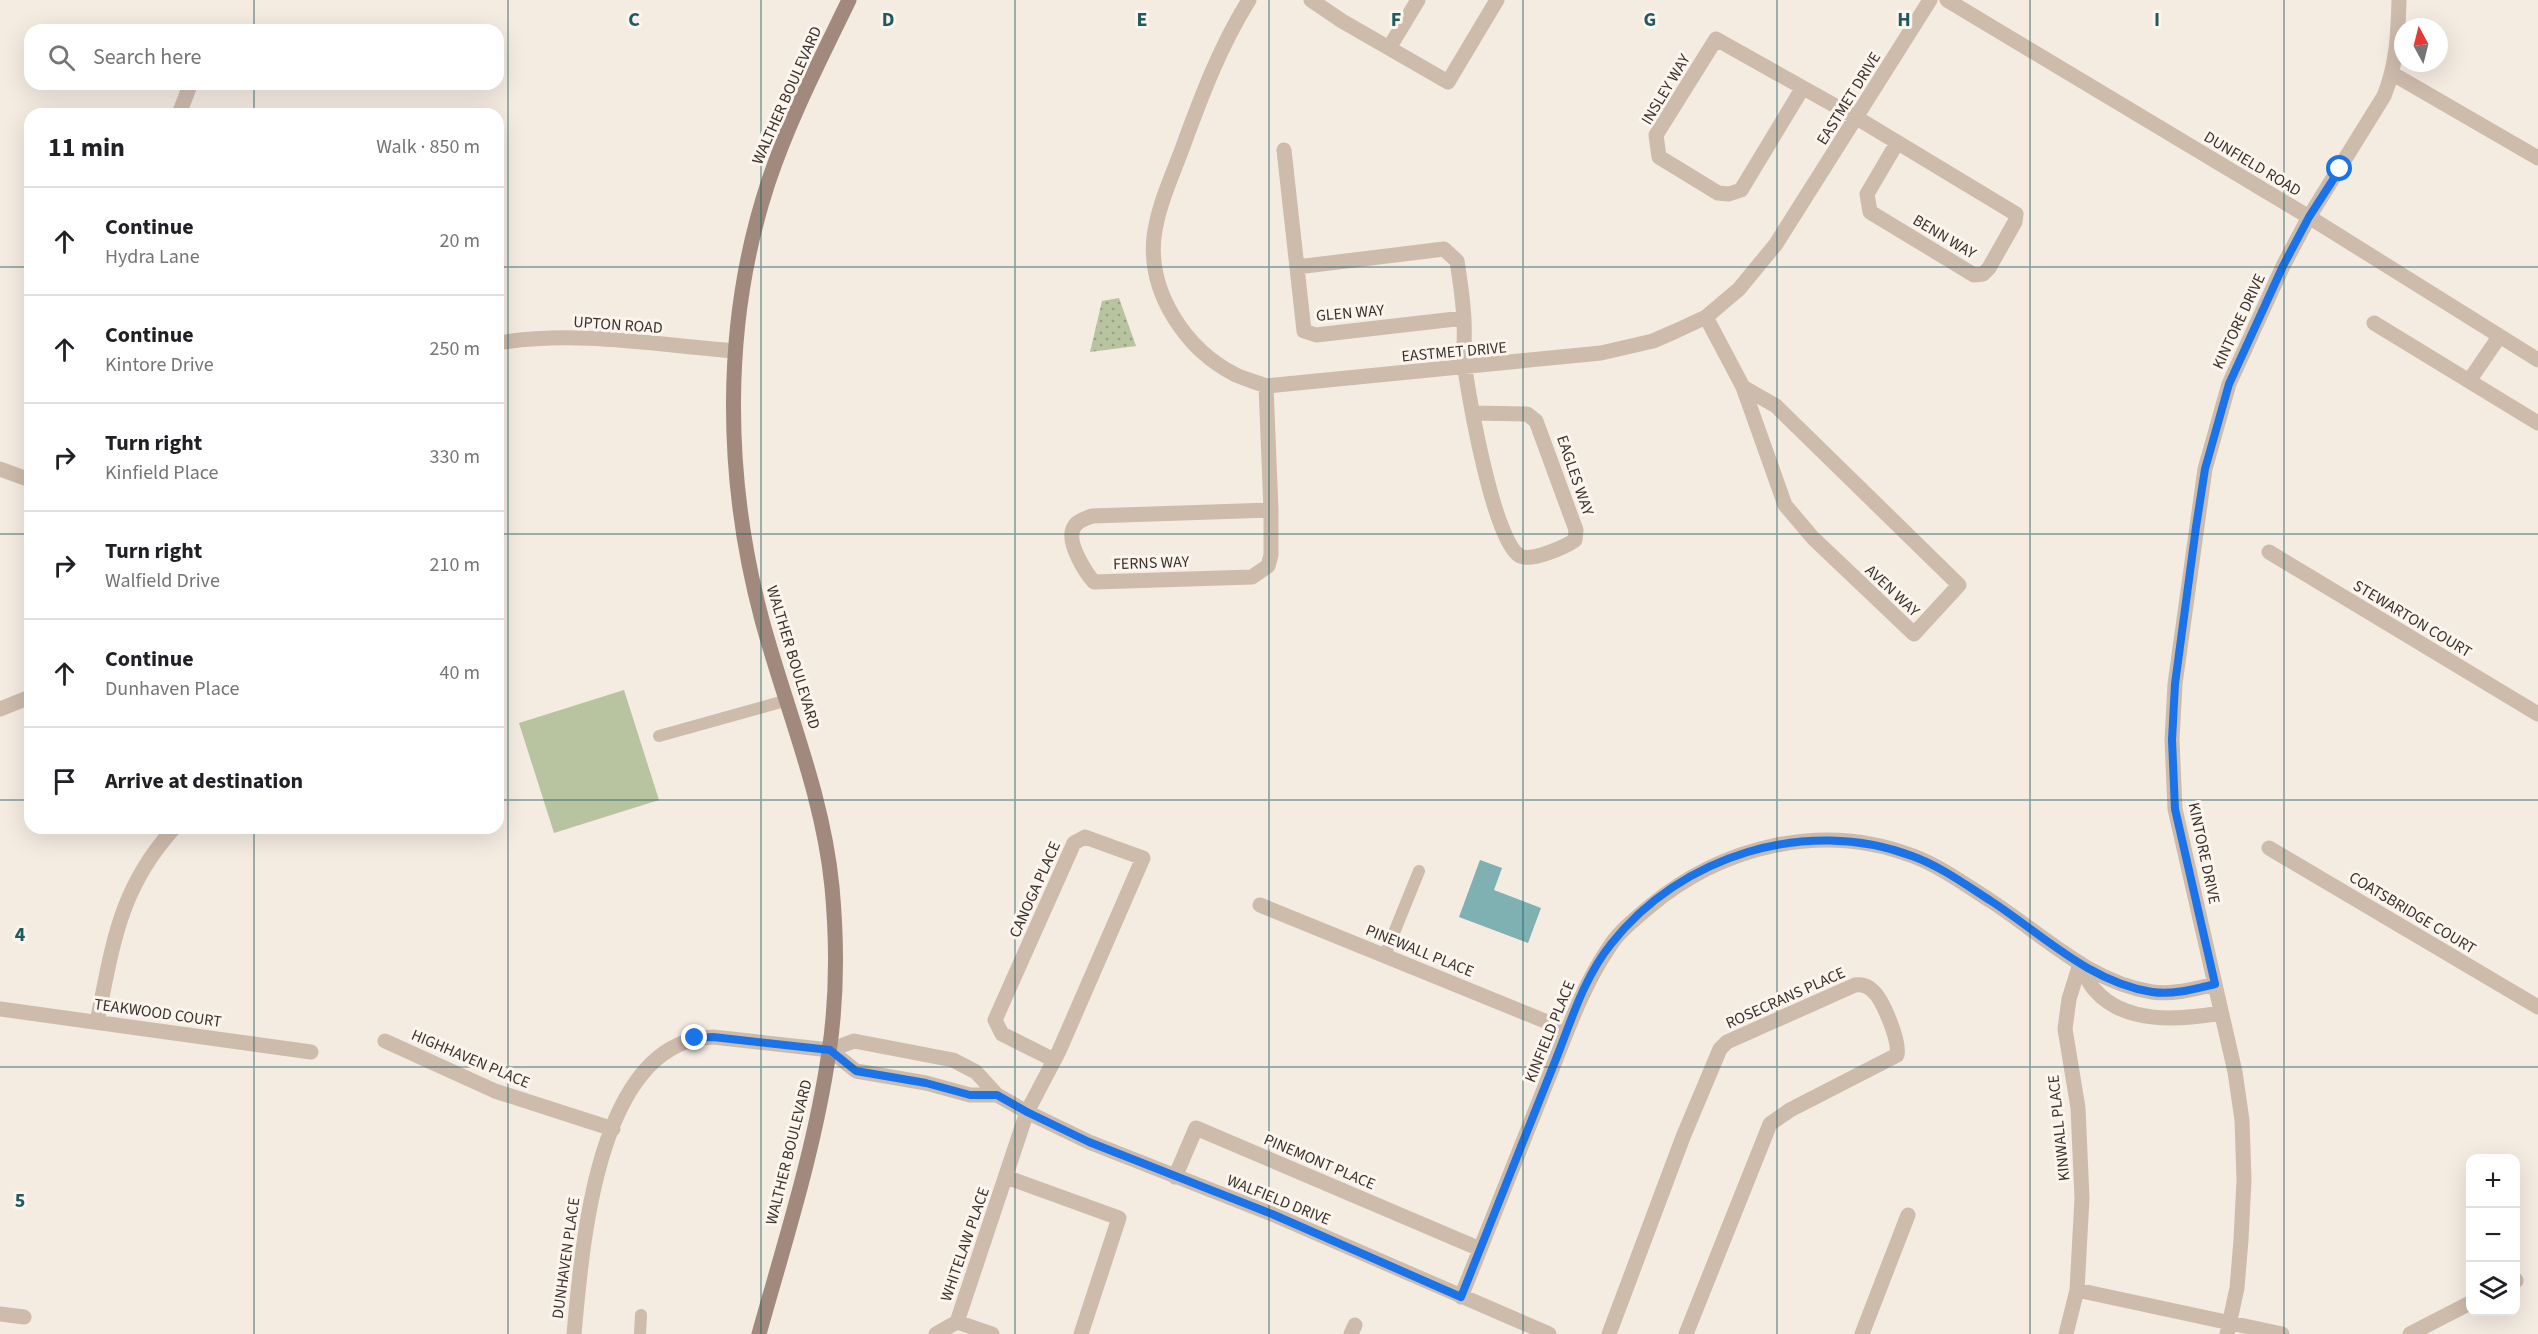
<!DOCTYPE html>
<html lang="en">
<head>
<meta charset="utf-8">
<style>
  body { margin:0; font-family:"Source Sans 3",sans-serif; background:#f2f2f2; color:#202124 }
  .controls { position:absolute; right:18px; bottom:18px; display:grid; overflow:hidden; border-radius:12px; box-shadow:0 6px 24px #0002 }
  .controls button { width:54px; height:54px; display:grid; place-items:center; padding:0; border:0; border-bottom:2px solid #e0e0e0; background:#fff; color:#202124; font:30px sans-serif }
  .compass { position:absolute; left:2394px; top:18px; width:54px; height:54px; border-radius:50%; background:#fff; box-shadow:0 6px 24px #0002; rotate:353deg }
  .stop { position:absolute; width:18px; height:18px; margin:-14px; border:4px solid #1a73e8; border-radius:50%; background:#fff }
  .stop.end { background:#1a73e8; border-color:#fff; box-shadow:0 2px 6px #0008 }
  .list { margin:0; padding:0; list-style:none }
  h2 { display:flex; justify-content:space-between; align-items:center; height:78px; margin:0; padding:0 24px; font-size:26px }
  h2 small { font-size:20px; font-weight:400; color:#757577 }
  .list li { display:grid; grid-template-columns:39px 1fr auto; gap:18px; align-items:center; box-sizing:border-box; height:108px; padding:0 24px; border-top:2px solid #e0e0e0 }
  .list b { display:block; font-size:22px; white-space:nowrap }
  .list p { margin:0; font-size:20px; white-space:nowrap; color:#757577 }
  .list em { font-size:20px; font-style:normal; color:#757577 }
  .icon { flex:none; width:33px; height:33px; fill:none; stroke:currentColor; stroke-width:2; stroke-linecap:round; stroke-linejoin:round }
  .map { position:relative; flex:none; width:2538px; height:1334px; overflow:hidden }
  .search { position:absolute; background:#fff; box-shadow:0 6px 24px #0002; left:24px; top:24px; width:480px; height:66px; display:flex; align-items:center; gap:15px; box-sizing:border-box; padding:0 21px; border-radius:18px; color:#757577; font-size:22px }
  .panel { position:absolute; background:#fff; box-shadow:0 6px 24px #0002; left:24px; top:108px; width:480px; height:726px; border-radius:18px }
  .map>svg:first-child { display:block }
</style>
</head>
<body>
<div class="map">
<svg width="2538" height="1334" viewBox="0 0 2538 1334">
  <defs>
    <pattern id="grass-dots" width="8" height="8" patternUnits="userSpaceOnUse" patternTransform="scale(1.5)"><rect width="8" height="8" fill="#b8c4a0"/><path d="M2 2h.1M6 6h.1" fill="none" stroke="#97a083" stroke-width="1.8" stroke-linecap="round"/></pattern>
  </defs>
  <rect width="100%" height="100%" fill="#f4ebe1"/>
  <path fill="url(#grass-dots)" d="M 1119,298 L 1136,346 L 1090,352 L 1102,301 Z"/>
  <path fill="#b8c4a0" d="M 624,690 L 659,800 L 554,833 L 519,723 Z"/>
  <path fill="#7fb0b2" d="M 1480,860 L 1502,868 L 1494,890 L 1541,908 L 1528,943 L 1459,917 Z"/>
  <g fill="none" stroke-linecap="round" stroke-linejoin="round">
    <path stroke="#cdbbac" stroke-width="12" d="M 659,736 L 788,700
      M 1385,955 L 1419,871
      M 640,1334 L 641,1315"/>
    <path stroke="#cdbbac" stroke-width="15" d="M 1249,0 C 1221,45 1203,92 1185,141 C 1174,172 1158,204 1154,237 C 1148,293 1186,350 1236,375 C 1245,379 1256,382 1266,386 L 1601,353 L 1653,341 L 1676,331 L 1706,317 L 1739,289 L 1776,244 L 1930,0
      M 1311,0 L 1342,21 L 1448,82 L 1497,0
      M 1389,48 L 1418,0
      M 2393,74 L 2538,158
      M 1802,89 L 1741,190 L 1729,194 L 1718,193 L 1659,157 L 1656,135 L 1716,39 L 1857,118 L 2016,214 L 2015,222 L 1989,268 L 1983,274 L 1974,275 L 1870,212 L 1867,194 L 1897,143
      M 179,114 L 189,88
      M 1284,150 L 1304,331 L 1316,335 L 1464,318
      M 1297,267 L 1444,249 L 1457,261 C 1460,280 1463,300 1464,320 C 1465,337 1463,354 1465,370 C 1470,402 1494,542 1520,556 C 1531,562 1565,547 1575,540 L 1576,530 L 1536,421 L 1527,414 L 1473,413
      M 1706,317 L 1743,387 L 1776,406 L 1959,585 L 1914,634 L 1813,538 L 1785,505 L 1743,387
      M 2374,323 L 2538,423
      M 498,343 C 575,330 658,345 735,351
      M 2469,381 L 2499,337
      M 1266,386 L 1271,510
      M 0,469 L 30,480
      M 1271,510 L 1271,555 L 1268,566 L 1252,577 L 1094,582 C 1085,572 1067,543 1073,529 C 1076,521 1085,519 1092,516 Z
      M 2269,552 L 2538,714
      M 0,709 L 30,697
      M 2269,848 L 2538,1007
      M 1260,905 L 1567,1030
      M 2080,964 C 2084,972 2088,982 2094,989 C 2124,1025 2180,1020 2221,1013
      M 0,1009 L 311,1052
      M 97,1022 C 113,944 119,889 174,828
      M 385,1041 L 495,1091 L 613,1129
      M 830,1050 L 856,1071 L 926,1083 L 970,1095 L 997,1095
      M 1006,1177 L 1119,1218 L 1081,1334
      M 1175,1177 L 1196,1128 L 1480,1249
      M 2516,1281 L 2516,1280
      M 2077,1290 L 2282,1334
      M 1461,1297 C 1490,1224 1519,1152 1548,1079 C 1566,1035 1581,989 1608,949 C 1618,932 1634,920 1649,907 C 1722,846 1822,821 1913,856 C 1940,866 1966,885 1991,901 C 2042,934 2089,982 2152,992 C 2173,995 2195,989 2215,984
      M 0,1314 L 24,1317
      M 957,1322 L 992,1334
      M 574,1334 C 582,1249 596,1040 713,1037 L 830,1050 L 854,1041 L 953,1060 L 976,1072 L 997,1095 L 1027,1112 L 1089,1142 L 1272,1214 L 1549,1334
      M 936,1334 L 957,1322 L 1027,1112 L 1059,1051 L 1143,858 L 1085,837 L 1074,843 L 995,1020 L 1002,1034 L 1054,1060
      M 1351,1334 L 1355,1325
      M 1609,1334 L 1683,1137 L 1720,1049 L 1727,1042 L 1855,985 C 1862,984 1868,986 1873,991 C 1883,1000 1900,1041 1897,1055 L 1790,1110 L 1770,1124 L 1686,1334
      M 1862,1334 L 1908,1215
      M 2066,1334 L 2077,1290 L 2082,1198 L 2078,1108 L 2065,1029 L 2069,999 L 2080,964
      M 2227,1334 L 2237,1288 L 2241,1240 L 2244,1180 L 2242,1120 L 2235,1072 L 2175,809 L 2172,740 L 2175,684 L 2205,469 L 2229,384 L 2283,266 L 2309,217 L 2384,96 C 2397,64 2398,34 2399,0
      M 2410,1334 L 2470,1303"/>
    <path stroke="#cdbbac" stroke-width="15" d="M 1947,0 L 2309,217 L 2538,360"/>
    <path stroke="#a18a7d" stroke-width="15" d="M 759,1334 C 785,1241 815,1148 829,1052 C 837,999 837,941 832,887 C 823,794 786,709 762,620 C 724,478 722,323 768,183 C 789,120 820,60 849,0"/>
  </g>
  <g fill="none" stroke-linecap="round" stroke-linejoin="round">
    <path stroke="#1a73e8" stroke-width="8" d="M 695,1038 L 713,1037 L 830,1050 L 856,1071 L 926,1083 L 970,1095 L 997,1095 L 1027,1112 L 1089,1142 L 1272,1214 L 1461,1297 C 1491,1221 1522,1145 1552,1069 C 1569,1028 1582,980 1611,944 C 1680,856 1806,816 1912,856 C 1940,866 1966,885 1991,901 C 2042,934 2089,982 2152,992 C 2173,995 2194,989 2215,984 L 2175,809 L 2172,740 L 2175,684 L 2196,527 L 2205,469 L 2229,384 L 2283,266 L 2309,217 L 2340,169"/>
  </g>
  <path fill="none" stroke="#1f5a5e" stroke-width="1.5" stroke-opacity="0.55" d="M 254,0 L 254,30M 508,0 L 508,1334M 761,0 L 761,1334M 1015,0 L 1015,1334M 1269,0 L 1269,1334M 1523,0 L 1523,1334M 1777,0 L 1777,1334M 2030,0 L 2030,1334M 2284,0 L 2284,1334M 254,84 L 254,114M 0,267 L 30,267M 498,267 L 2538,267M 0,534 L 30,534M 498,534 L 2538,534M 0,800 L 30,800M 498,800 L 2538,800M 254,828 L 254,1334M 0,1067 L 2538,1067"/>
  <g text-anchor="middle" stroke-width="6" stroke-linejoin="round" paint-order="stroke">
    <g font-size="16" fill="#3b302b" stroke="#fbf5ee">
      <text transform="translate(1665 89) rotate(-59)" y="6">INSLEY WAY</text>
      <text transform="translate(786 95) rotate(-66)" y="6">WALTHER BOULEVARD</text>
      <text transform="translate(1848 98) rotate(-58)" y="6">EASTMET DRIVE</text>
      <text transform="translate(2253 163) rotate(31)" y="6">DUNFIELD ROAD</text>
      <text transform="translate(1945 236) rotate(31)" y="6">BENN WAY</text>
      <text transform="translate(1350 312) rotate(-5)" y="6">GLEN WAY</text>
      <text transform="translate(2238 321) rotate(-65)" y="6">KINTORE DRIVE</text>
      <text transform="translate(618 324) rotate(4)" y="6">UPTON ROAD</text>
      <text transform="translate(1454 351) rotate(-5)" y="6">EASTMET DRIVE</text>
      <text transform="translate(1576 475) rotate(71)" y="6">EAGLES WAY</text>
      <text transform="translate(1151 562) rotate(-2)" y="6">FERNS WAY</text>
      <text transform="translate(1893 590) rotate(43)" y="6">AVEN WAY</text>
      <text transform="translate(2413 618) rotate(31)" y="6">STEWARTON COURT</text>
      <text transform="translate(794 657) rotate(73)" y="6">WALTHER BOULEVARD</text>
      <text transform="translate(2205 853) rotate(78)" y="6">KINTORE DRIVE</text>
      <text transform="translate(1034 889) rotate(-66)" y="6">CANOGA PLACE</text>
      <text transform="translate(2413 912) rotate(31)" y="6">COATSBRIDGE COURT</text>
      <text transform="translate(1420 950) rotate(22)" y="6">PINEWALL PLACE</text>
      <text transform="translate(1785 997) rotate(-24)" y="6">ROSECRANS PLACE</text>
      <text transform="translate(158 1012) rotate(8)" y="6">TEAKWOOD COURT</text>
      <text transform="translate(1549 1031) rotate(-68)" y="6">KINFIELD PLACE</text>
      <text transform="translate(471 1058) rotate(23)" y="6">HIGHHAVEN PLACE</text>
      <text transform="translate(2058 1128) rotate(-96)" y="6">KINWALL PLACE</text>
      <text transform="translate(788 1152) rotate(-76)" y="6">WALTHER BOULEVARD</text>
      <text transform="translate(1320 1161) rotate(23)" y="6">PINEMONT PLACE</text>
      <text transform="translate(1279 1199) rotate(22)" y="6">WALFIELD DRIVE</text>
      <text transform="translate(964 1244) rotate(-71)" y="6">WHITELAW PLACE</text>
      <text transform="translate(565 1258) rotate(-82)" y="6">DUNHAVEN PLACE</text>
    </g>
  </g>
  <g font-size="20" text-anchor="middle" font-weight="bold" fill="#1f5a5e" stroke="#fbf5ee" stroke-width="6" stroke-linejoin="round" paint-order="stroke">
    <text x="634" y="26">C</text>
    <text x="888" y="26">D</text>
    <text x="1142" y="26">E</text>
    <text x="1396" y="26">F</text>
    <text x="1650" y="26">G</text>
    <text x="1904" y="26">H</text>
    <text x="2157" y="26">I</text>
    <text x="20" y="941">4</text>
    <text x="20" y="1207">5</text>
  </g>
</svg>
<div class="controls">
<button>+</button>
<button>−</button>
<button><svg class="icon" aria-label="layers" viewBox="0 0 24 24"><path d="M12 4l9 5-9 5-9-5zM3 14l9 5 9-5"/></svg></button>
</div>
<svg class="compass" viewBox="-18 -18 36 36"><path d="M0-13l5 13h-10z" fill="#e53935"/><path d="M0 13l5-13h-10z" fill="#757577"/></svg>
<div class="stop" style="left:2340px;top:169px"></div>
<div class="stop end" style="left:695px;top:1038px"></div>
<div class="search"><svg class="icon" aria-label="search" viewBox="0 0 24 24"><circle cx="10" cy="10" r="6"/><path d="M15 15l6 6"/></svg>Search here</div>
<section class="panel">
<h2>11 min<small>Walk · 850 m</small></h2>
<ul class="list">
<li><svg class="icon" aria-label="ahead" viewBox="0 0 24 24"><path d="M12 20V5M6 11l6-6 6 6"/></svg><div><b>Continue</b><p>Hydra Lane</p></div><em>20 m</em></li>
<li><svg class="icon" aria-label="ahead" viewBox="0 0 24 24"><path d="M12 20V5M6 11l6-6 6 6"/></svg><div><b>Continue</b><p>Kintore Drive</p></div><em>250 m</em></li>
<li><svg class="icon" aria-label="right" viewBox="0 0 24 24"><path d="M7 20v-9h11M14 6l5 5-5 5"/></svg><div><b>Turn right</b><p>Kinfield Place</p></div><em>330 m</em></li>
<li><svg class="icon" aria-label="right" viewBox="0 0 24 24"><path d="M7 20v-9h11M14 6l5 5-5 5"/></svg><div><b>Turn right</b><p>Walfield Drive</p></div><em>210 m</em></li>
<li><svg class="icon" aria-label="ahead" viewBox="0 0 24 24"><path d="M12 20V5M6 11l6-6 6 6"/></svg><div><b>Continue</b><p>Dunhaven Place</p></div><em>40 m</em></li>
<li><svg class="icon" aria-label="arrive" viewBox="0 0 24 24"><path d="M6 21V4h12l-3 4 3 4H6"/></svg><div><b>Arrive at destination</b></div></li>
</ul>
</section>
</div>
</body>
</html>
